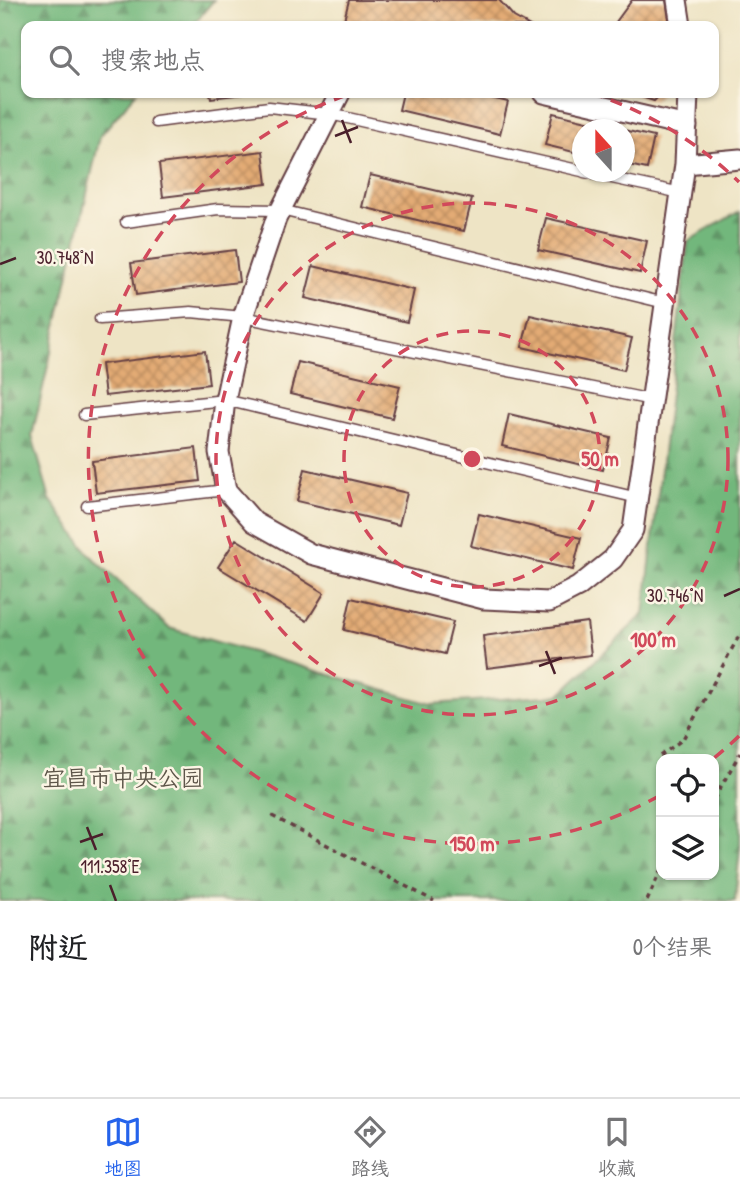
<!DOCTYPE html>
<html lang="zh">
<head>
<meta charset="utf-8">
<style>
  body { margin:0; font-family:"Patrick Hand","LXGW WenKai TC",sans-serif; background:#f2f2f2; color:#202124 }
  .controls { position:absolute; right:21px; bottom:21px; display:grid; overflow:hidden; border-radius:14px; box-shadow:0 2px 5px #0004 }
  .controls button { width:63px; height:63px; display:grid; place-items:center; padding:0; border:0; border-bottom:2px solid #e0e0e0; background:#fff; color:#202124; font:35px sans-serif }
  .compass { position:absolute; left:572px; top:119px; width:63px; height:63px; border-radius:50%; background:#fff; box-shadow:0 2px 5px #0004; rotate:339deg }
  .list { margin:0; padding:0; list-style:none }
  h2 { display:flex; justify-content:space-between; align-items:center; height:91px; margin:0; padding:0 28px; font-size:30px }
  h2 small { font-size:23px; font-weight:400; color:#757577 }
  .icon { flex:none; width:38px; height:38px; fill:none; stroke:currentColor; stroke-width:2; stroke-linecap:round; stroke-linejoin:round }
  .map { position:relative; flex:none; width:740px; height:901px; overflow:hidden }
  .search { position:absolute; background:#fff; box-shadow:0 2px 5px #0004; left:21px; right:21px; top:21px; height:77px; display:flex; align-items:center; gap:18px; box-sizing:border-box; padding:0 24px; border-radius:14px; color:#757577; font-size:26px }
  .sheet { height:196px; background:#fff }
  nav { display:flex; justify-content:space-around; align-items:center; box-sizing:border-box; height:98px; border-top:2px solid #e0e0e0; background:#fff; font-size:19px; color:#757577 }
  nav a { display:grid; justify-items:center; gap:4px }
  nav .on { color:#2563eb }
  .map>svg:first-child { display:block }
</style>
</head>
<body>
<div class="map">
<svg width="740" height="901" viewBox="0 0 740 901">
  <defs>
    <pattern id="forest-firs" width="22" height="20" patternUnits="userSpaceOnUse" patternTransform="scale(1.75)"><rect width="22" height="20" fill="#72b77c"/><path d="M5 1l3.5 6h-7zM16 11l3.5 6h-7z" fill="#609466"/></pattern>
    <pattern id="building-cross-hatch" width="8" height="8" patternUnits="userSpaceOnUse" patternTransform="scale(1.75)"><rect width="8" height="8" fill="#e3ab74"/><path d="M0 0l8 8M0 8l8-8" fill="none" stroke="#ba8b5f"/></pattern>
  </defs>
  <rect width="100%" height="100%" fill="#fcf5e5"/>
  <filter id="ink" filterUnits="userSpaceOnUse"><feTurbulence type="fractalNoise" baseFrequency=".0143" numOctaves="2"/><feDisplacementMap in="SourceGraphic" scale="14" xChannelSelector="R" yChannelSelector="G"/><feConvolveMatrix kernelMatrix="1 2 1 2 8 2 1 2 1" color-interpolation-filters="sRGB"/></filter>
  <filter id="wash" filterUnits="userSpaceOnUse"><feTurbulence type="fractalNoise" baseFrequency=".00686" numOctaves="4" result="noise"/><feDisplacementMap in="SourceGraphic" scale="28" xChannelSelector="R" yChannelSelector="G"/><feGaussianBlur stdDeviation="1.57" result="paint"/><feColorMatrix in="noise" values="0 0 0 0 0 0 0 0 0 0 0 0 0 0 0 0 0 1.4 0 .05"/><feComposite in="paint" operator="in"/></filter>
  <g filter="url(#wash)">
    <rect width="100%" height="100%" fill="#eee4c5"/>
    <path fill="url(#forest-firs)" stroke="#5e6b54" stroke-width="2" fill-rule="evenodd" d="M 0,0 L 214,0 L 192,26 L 26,26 L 26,93 L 136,93 L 100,136 L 32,436 L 50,499 L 89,554 L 169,628 L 431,704 L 559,695 L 644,614 L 688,241 L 740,211 L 740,846 L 735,901 L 0,901 ZM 714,759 L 714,875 L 661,875 L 661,759 Z"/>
    <g id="blocks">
      <path fill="url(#building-cross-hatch)" d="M 349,0 L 499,0 L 514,17 L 530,26 L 353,26 L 343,24 Z
        M 632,0 L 666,0 L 670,26 L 613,26 Z
        M 210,93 L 243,93 L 243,94 L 211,98 Z
        M 403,93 L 470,93 L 508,102 L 500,134 L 399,110 Z
        M 629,93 L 662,93 L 654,101 Z
        M 553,113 L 617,128 L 617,130 L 582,130 L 582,154 L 545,145 Z
        M 624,130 L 654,137 L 647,169 L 624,164 Z
        M 263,151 L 267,184 L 163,197 L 159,164 Z
        M 370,175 L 472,199 L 464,231 L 362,207 Z
        M 546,218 L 647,241 L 640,273 L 538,250 Z
        M 235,250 L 239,282 L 136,295 L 131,263 Z
        M 313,266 L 414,290 L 407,322 L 305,298 Z
        M 530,315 L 632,338 L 624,370 L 522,347 Z
        M 205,351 L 209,384 L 105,396 L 101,364 Z
        M 298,362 L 400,386 L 392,418 L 290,394 Z
        M 509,414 L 611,438 L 603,470 L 502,446 Z
        M 196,448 L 200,481 L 96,493 L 92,461 Z
        M 305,469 L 407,493 L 399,525 L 297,501 Z
        M 479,514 L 581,538 L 573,570 L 471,546 Z
        M 236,539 L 324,593 L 307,621 L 218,567 Z
        M 351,598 L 453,622 L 445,654 L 344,630 Z
        M 587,622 L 591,655 L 487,668 L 483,636 Z"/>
    </g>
  </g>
  <g filter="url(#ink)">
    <use href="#blocks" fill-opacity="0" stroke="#633d42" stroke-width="2"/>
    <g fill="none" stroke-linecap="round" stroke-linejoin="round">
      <defs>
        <path id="lane" d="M 156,122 L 269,107 L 330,114 L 582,171
          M 584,172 L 681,193
          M 126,222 L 218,209 L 281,210 L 665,303
          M 100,319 L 191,312 L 243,317 L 652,400
          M 84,415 L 225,400 L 638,498
          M 87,506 L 226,490"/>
        <path id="street" d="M 677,0 L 681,26
          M 340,93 L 276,219 L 243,317 L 225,400 L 219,452 L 226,490 L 254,522 L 311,554 L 484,599 L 549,602 L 578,587 L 613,559 L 633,530 L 685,164 L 688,93
          M 544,93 L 687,126
          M 685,164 L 740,159"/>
      </defs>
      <use href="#lane" stroke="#633d42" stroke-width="13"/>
      <use href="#street" stroke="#633d42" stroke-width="23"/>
      <path stroke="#633d42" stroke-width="3.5" stroke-dasharray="5 5" stroke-linecap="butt" d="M 660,756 L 683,739 L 740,634
        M 714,799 L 740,753
        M 272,816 L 434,901
        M 647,901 L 661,870"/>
      <use href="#lane" stroke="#fff" stroke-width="10"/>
      <use href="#street" stroke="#fff" stroke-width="19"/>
    </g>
  </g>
  <path fill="none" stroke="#4a1f2b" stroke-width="2.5" d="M 342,120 L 351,143M 335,136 L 358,127M 0,264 L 16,258M 724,596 L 740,589M 546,651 L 555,674M 539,666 L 562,658M 87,827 L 96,850M 80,842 L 103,834M 110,885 L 116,901"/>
  <g fill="none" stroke="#d1495b" stroke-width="3.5" stroke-dasharray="12 9">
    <circle cx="472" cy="459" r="128"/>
    <circle cx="472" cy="459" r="256"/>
    <path d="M739 736A385 385 0 0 1 714 758M659 796A385 385 0 1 1 353 93M591 93A385 385 0 0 1 739 182"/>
  </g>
  <g text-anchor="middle" stroke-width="5" stroke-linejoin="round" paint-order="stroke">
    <g font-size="23" fill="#5e564a" stroke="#fcf5e5">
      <text x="123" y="786">宜昌市中央公园</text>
    </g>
  </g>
  <g font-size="18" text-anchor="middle" fill="#4a1f2b" stroke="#fcf5e5" stroke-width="5" stroke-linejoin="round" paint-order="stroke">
    <text x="65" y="264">30.748°N</text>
    <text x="675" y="602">30.746°N</text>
    <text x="110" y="873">111.358°E</text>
  </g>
  <circle cx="472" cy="459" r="10" fill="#d1495b" stroke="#fcf5e5" stroke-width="3.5"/>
  <g font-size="21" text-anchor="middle" font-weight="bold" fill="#d1495b" stroke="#fcf5e5" stroke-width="5" stroke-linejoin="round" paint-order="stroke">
    <text x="600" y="466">50 m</text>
    <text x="653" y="647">100 m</text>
    <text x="472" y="851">150 m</text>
  </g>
</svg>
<div class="controls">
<button><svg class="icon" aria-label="locate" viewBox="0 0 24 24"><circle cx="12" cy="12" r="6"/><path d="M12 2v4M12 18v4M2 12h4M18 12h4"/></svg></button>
<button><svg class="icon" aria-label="layers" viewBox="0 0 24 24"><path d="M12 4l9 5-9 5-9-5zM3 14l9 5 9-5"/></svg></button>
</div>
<svg class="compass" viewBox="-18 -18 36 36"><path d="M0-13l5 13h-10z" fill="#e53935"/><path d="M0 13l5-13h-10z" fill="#757577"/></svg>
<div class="search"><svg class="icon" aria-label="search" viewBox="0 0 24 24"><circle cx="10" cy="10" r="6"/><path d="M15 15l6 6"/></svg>搜索地点</div>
</div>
<section class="sheet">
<h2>附近<small>0个结果</small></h2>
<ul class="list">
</ul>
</section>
<nav>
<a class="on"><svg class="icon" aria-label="map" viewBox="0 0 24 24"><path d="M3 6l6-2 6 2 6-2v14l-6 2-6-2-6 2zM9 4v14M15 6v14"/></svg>地图</a>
<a><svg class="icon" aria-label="directions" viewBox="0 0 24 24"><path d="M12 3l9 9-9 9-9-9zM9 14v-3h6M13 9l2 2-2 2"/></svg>路线</a>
<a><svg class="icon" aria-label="saved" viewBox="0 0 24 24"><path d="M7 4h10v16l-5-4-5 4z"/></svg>收藏</a>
</nav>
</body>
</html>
